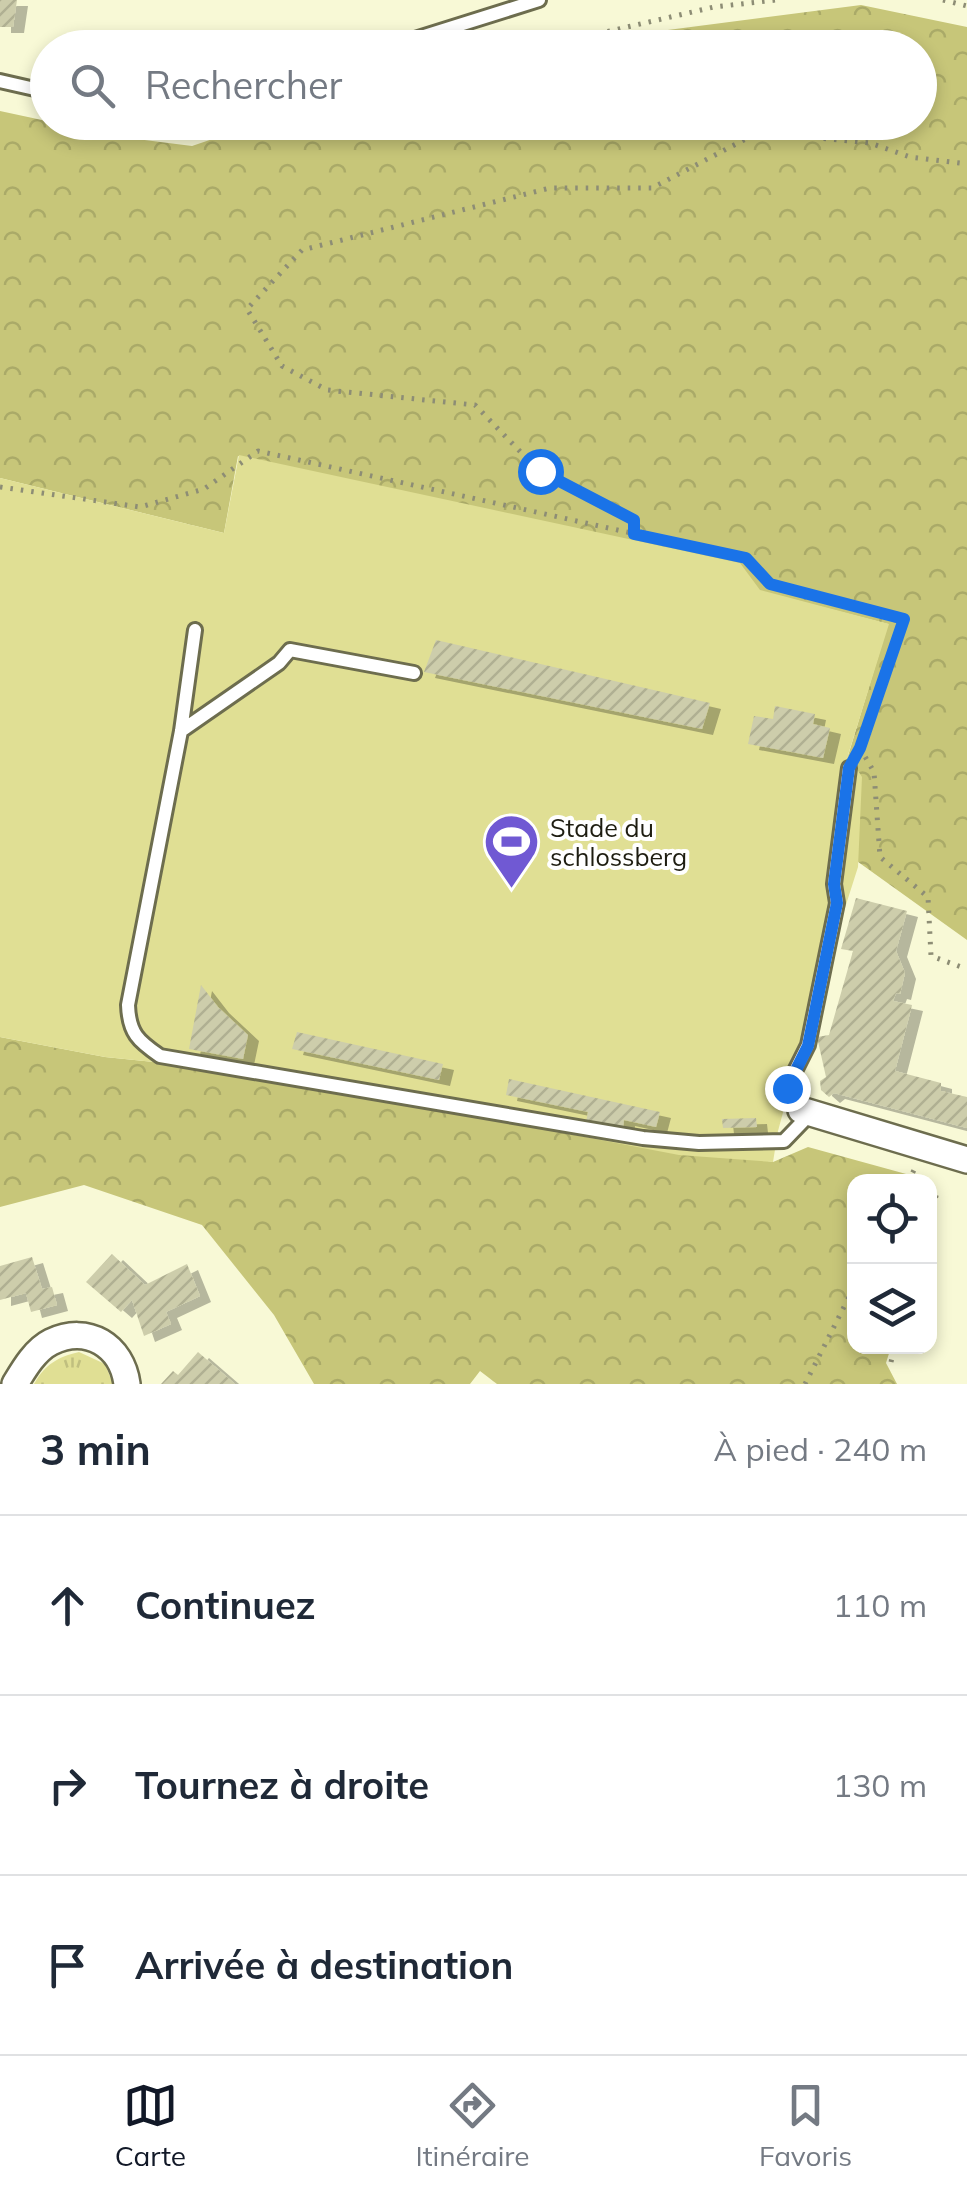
<!DOCTYPE html>
<html lang="fr">
<head>
<meta charset="utf-8">
<style>
  body { margin:0; font-family:Mulish,sans-serif; background:#f2f2f3; color:#1f2937 }
  .controls { position:absolute; right:30px; bottom:30px; display:grid; overflow:hidden; border-radius:20px; box-shadow:0 5px 15px #0003 }
  .controls button { width:90px; height:90px; display:grid; place-items:center; padding:0; border:0; border-bottom:2px solid #e0e1e3; background:#fff; color:#1f2937; font:50px sans-serif }
  .stop { position:absolute; width:30px; height:30px; margin:-22px; border:8px solid #1a73e8; border-radius:50%; background:#fff }
  .stop.end { background:#1a73e8; border-color:#fff; box-shadow:0 2px 10px #0008 }
  .list { margin:0; padding:0; list-style:none }
  h2 { display:flex; justify-content:space-between; align-items:center; height:130px; margin:0; padding:0 40px; font-size:42px }
  h2 small { font-size:32px; font-weight:400; color:#747a83 }
  .list li { display:grid; grid-template-columns:65px 1fr auto; gap:30px; align-items:center; box-sizing:border-box; height:180px; padding:0 40px; border-top:2px solid #e0e1e3 }
  .list b { display:block; font-size:38px; white-space:nowrap }
  .list em { font-size:32px; font-style:normal; color:#747a83 }
  .icon { flex:none; width:55px; height:55px; fill:none; stroke:currentColor; stroke-width:2; stroke-linecap:round; stroke-linejoin:round }
  .map { position:relative; flex:none; width:967px; height:1384px; overflow:hidden }
  .search { position:absolute; background:#fff; box-shadow:0 5px 15px #0003; left:30px; right:30px; top:30px; height:110px; display:flex; align-items:center; gap:25px; box-sizing:border-box; padding:0 35px; border-radius:55px; color:#747a83; font-size:38px }
  .sheet { height:670px; background:#fff }
  nav { display:flex; justify-content:space-around; align-items:center; box-sizing:border-box; height:140px; border-top:2px solid #e0e1e3; background:#fff; font-size:28px; color:#747a83 }
  nav a { display:grid; justify-items:center; gap:5px }
  nav .on { color:#111827 }
  .map>svg:first-child { display:block }
</style>
</head>
<body>
<div class="map">
<svg width="967" height="1384" viewBox="0 0 967 1384">
  <defs>
    <pattern id="grass-tufts" width="24" height="20" patternUnits="userSpaceOnUse" patternTransform="scale(2.5)"><rect width="24" height="20" fill="#e0df94"/><path d="M3 7l-1-3M5 7V3M7 7l1-3M15 17l-1-3M17 17v-4M19 17l1-3" fill="none" stroke="#c0bf7f"/></pattern>
    <pattern id="forest-crowns" width="20" height="18" patternUnits="userSpaceOnUse" patternTransform="scale(2.5)"><rect width="20" height="18" fill="#c7c679"/><path d="M2 6a3 3 0 1 1 6 0M12 15a3 3 0 1 1 6 0" fill="none" stroke="#aaaa68"/></pattern>
    <pattern id="building-hatch" width="6" height="6" patternUnits="userSpaceOnUse" patternTransform="scale(2.5)"><rect width="6" height="6" fill="#cdcdab"/><path d="M-1 1l2-2M0 6l6-6M5 7l2-2" fill="none" stroke="#b0b092"/></pattern>
    <filter id="shadow"><feDropShadow dx="11" dy="6" stdDeviation="0" flood-color="#0004"/></filter>
  </defs>
  <rect width="100%" height="100%" fill="#f8f9d6"/>
  <path fill="url(#grass-tufts)" d="M 79,1352 L 105,1364 L 113,1384 L 34,1384 C 45,1364 58,1357 79,1352 Z"/>
  <path fill="url(#forest-crowns)" d="M 861,5 L 967,27 L 967,940 L 854,859 L 848,756 L 888,624 L 238,456 L 224,533 L 0,478 L 0,111 L 121,137 L 192,146 L 248,127 L 275,122 L 920,122 L 920,48 L 599,47 L 660,31 Z
    M 0,1037 L 105,1057 L 242,1071 L 773,1162 L 808,1147 L 917,1177 L 916,1181 L 854,1182 L 854,1346 L 891,1347 L 886,1363 L 897,1384 L 497,1384 L 480,1371 L 470,1384 L 314,1384 L 274,1315 L 202,1225 L 84,1185 L 0,1207 Z"/>
  <path fill="#e0df94" d="M 239,455 L 740,563 L 760,590 L 889,624 L 848,755 L 862,777 L 858,867 L 801,1046 L 778,1131 L 773,1162 L 679,1155 L 242,1071 L 105,1057 L 0,1037 L 0,478 L 224,533 Z"/>
  <path fill="url(#building-hatch)" filter="url(#shadow)" d="M 0,0 L 17,0 L 13,27 L 0,27 Z
    M 436,640 L 710,703 L 702,729 L 424,672 Z
    M 775,706 L 815,714 L 813,724 L 830,728 L 823,758 L 748,744 L 754,716 L 773,719 Z
    M 856,898 L 907,911 L 896,951 L 905,973 L 900,994 L 896,993 L 893,1001 L 912,1005 L 895,1071 L 941,1083 L 941,1091 L 967,1097 L 967,1128 L 834,1093 L 829,1097 L 821,1090 L 820,1081 L 826,1077 L 817,1037 L 829,1035 L 853,951 L 841,949 Z
    M 201,985 L 218,1007 L 248,1035 L 243,1059 L 189,1049 Z
    M 297,1032 L 443,1064 L 439,1080 L 292,1049 Z
    M 509,1079 L 660,1112 L 656,1127 L 624,1120 L 623,1129 L 586,1122 L 588,1112 L 506,1095 Z
    M 756,1118 L 757,1127 L 723,1128 L 722,1119 Z
    M 112,1254 L 145,1285 L 187,1264 L 200,1296 L 166,1312 L 171,1324 L 144,1336 L 132,1300 L 121,1312 L 86,1282 Z
    M 32,1257 L 42,1289 L 52,1287 L 57,1305 L 31,1312 L 26,1293 L 0,1300 L 0,1266 Z
    M 198,1352 L 235,1384 L 161,1384 L 173,1371 L 178,1375 Z"/>
  <g fill="none" stroke-linecap="round" stroke-linejoin="round">
    <defs>
      <path id="lane" d="M 386,48 L 539,0
        M 0,81 L 48,92
        M 195,630 L 181,731 L 128,1005 C 129,1033 138,1041 160,1056 L 643,1138 L 699,1143 L 784,1141 L 811,1113
        M 181,731 L 279,663 L 290,650 L 414,673
        M 801,1110 L 787,1087 L 808,1045 L 837,903 L 834,884 L 849,768"/>
      <path id="street" d="M 801,1110 L 967,1160
        M 15,1384 C 24,1369 35,1350 51,1342 C 88,1324 122,1346 127,1384"/>
    </defs>
    <use href="#lane" stroke="#6d6d4e" stroke-width="18"/>
    <use href="#street" stroke="#6d6d4e" stroke-width="30"/>
    <path stroke="#8d8d75" stroke-width="5" stroke-dasharray="2.5 8" stroke-linecap="butt" d="M 943,0 L 967,6
      M 536,48 L 714,7 L 776,0
      M 110,122 L 189,133 L 222,122
      M 0,487 L 140,507 L 204,489 L 258,451 L 745,558 L 770,584 L 904,619 L 858,752
      M 634,533 L 634,520 L 539,471 L 475,405 L 327,390 L 282,366 L 247,309 L 302,250 L 550,188 L 652,188 L 759,132 L 870,143 L 910,157 L 967,164
      M 860,748 L 874,772 L 880,857 L 928,897 L 931,956 L 967,969
      M 908,1182 L 916,1166
      M 930,1190 L 937,1192 L 930,1220
      M 891,1362 L 895,1346
      M 805,1384 L 854,1287"/>
    <use href="#lane" stroke="#fff" stroke-width="12"/>
    <use href="#street" stroke="#fff" stroke-width="25"/>
  </g>
  <g fill="none" stroke-linecap="round" stroke-linejoin="round">
    <path stroke="#1a73e8" stroke-width="12" d="M 540,471 L 634,520 L 634,534 L 746,558 L 770,584 L 904,619 L 860,748 L 849,768 L 834,884 L 837,903 L 808,1046 L 787,1088"/>
  </g>
  <defs>
    <symbol id="stadium-pin" viewBox="-11 -11 22 30"><path d="M0 17L-7.5 6A9.5 9.5 0 1 1 7.5 6Z" fill="#7059d3" stroke="#fff"/><path d="M0-5a6.5 5 0 1 0 0 10a6.5 5 0 1 0 0-10ZM-3.5-1.8h7v3.6h-7Z" fill="#fff"/></symbol>
  </defs>
  <g fill-rule="evenodd">
    <use href="#stadium-pin" x="480" y="810" width="63" height="86"/>
  </g>
  <g text-anchor="middle" stroke-width="8" stroke-linejoin="round" paint-order="stroke">
    <g font-size="25" fill="#1e1d11" stroke="#fff" text-anchor="start">
      <text x="550" y="837">Stade du<tspan x="550" dy="29">schlossberg</tspan></text>
    </g>
  </g>
</svg>
<div class="controls">
<button><svg class="icon" aria-label="locate" viewBox="0 0 24 24"><circle cx="12" cy="12" r="6"/><path d="M12 2v4M12 18v4M2 12h4M18 12h4"/></svg></button>
<button><svg class="icon" aria-label="layers" viewBox="0 0 24 24"><path d="M12 4l9 5-9 5-9-5zM3 14l9 5 9-5"/></svg></button>
</div>
<div class="stop" style="left:540px;top:471px"></div>
<div class="stop end" style="left:787px;top:1088px"></div>
<div class="search"><svg class="icon" aria-label="search" viewBox="0 0 24 24"><circle cx="10" cy="10" r="6"/><path d="M15 15l6 6"/></svg>Rechercher</div>
</div>
<section class="sheet">
<h2>3 min<small>À pied · 240 m</small></h2>
<ul class="list">
<li><svg class="icon" aria-label="ahead" viewBox="0 0 24 24"><path d="M12 20V5M6 11l6-6 6 6"/></svg><div><b>Continuez</b></div><em>110 m</em></li>
<li><svg class="icon" aria-label="right" viewBox="0 0 24 24"><path d="M7 20v-9h11M14 6l5 5-5 5"/></svg><div><b>Tournez à droite</b></div><em>130 m</em></li>
<li><svg class="icon" aria-label="arrive" viewBox="0 0 24 24"><path d="M6 21V4h12l-3 4 3 4H6"/></svg><div><b>Arrivée à destination</b></div></li>
</ul>
</section>
<nav>
<a class="on"><svg class="icon" aria-label="map" viewBox="0 0 24 24"><path d="M3 6l6-2 6 2 6-2v14l-6 2-6-2-6 2zM9 4v14M15 6v14"/></svg>Carte</a>
<a><svg class="icon" aria-label="directions" viewBox="0 0 24 24"><path d="M12 3l9 9-9 9-9-9zM9 14v-3h6M13 9l2 2-2 2"/></svg>Itinéraire</a>
<a><svg class="icon" aria-label="saved" viewBox="0 0 24 24"><path d="M7 4h10v16l-5-4-5 4z"/></svg>Favoris</a>
</nav>
</body>
</html>
